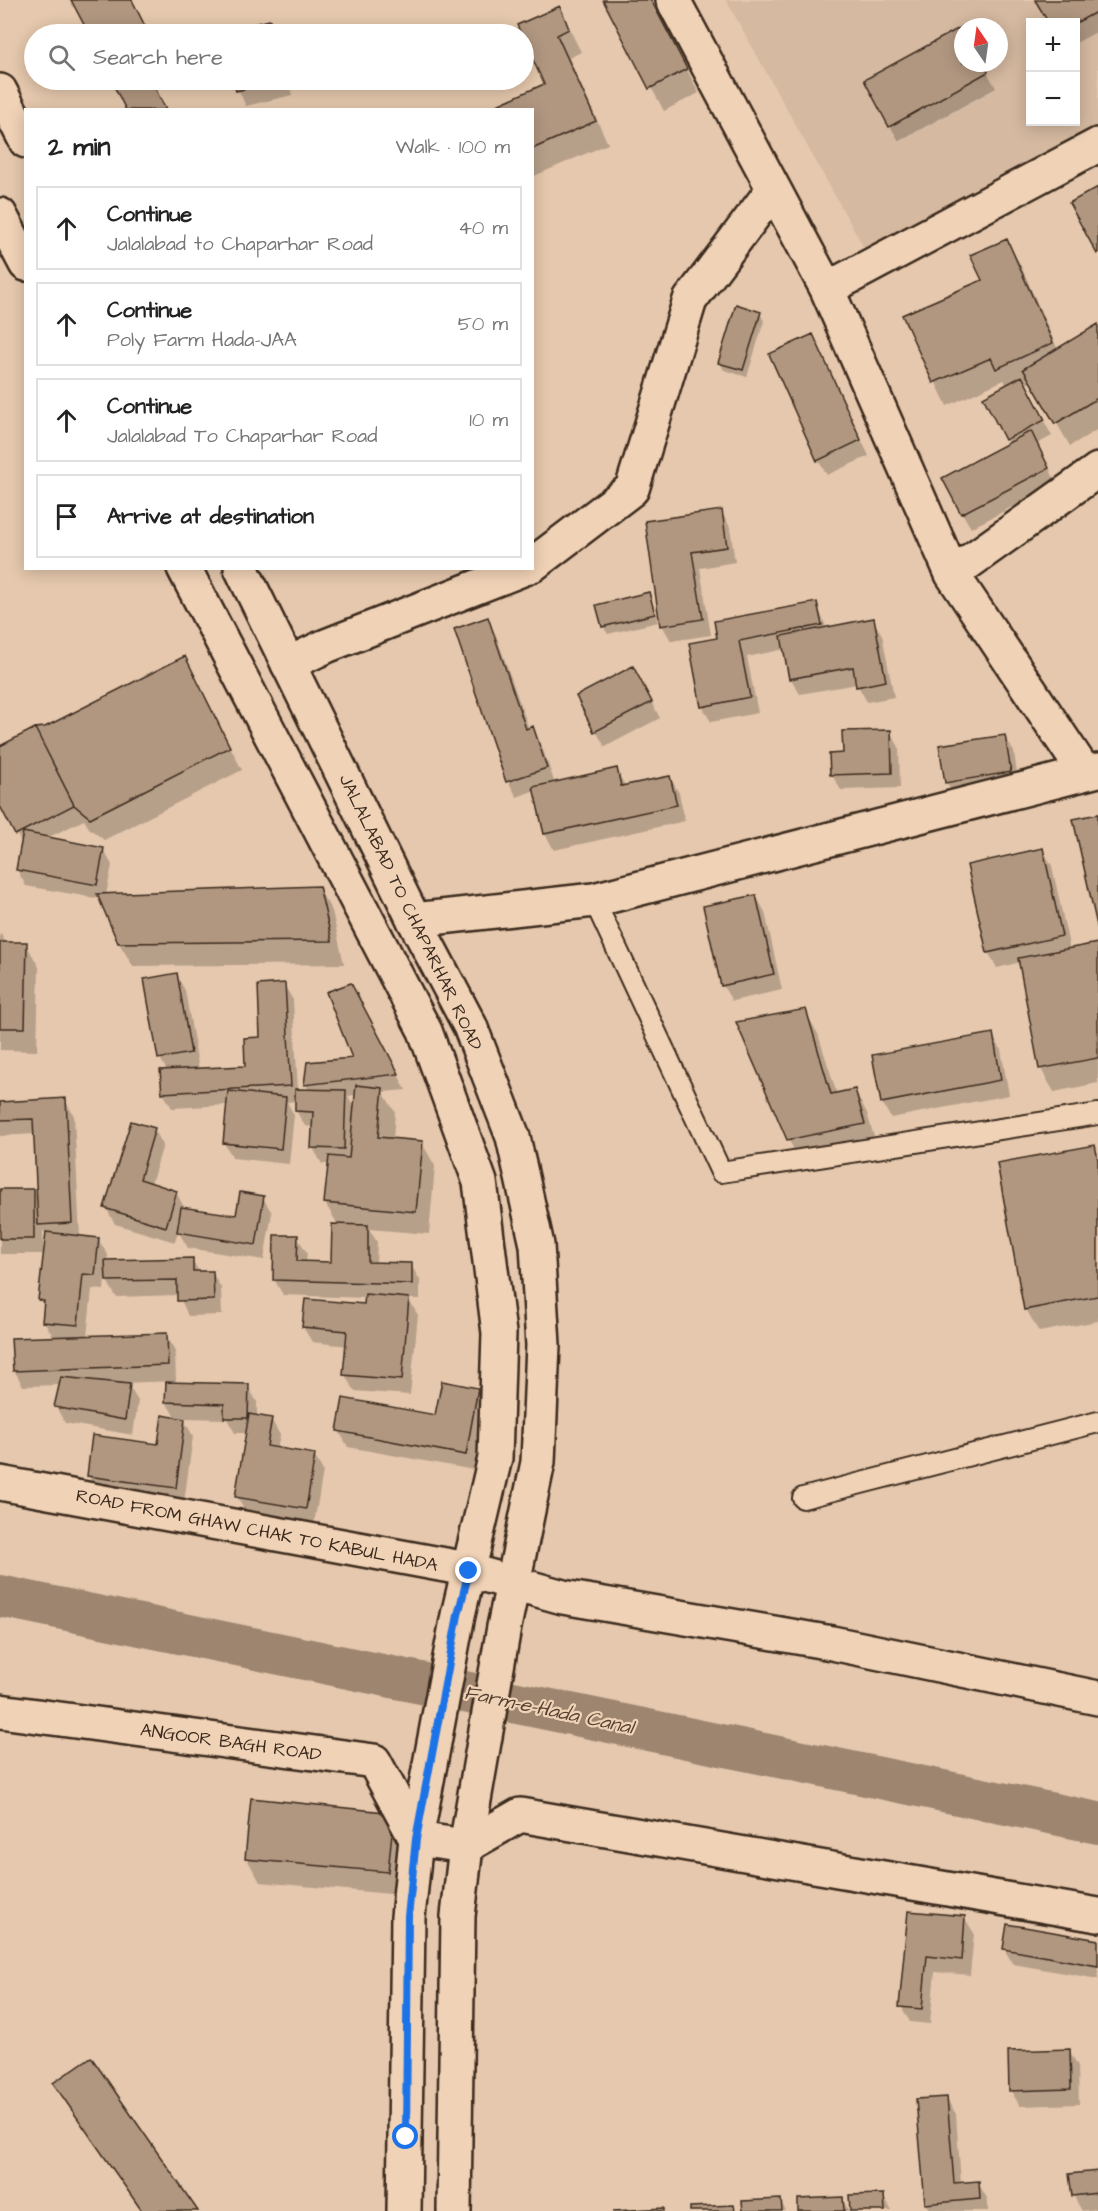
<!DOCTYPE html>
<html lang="en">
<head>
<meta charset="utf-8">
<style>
  body { margin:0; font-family:"Architects Daughter",sans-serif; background:#f6f6f6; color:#222 }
  .controls { position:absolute; right:18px; top:18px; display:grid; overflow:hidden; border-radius:0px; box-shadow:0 3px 15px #0003 }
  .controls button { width:54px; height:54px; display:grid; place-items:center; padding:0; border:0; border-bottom:2px solid #e0e0e0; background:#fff; color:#222; font:30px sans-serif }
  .compass { position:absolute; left:954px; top:18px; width:54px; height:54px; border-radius:50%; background:#fff; box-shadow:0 3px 15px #0003; rotate:347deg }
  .stop { position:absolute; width:18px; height:18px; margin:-14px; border:4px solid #1a73e8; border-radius:50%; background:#fff }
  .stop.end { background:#1a73e8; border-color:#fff; box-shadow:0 2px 6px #0008 }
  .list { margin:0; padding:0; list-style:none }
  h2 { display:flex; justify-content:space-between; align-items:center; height:78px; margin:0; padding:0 24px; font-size:26px }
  h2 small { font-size:20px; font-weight:400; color:#767676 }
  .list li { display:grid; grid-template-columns:39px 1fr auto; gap:18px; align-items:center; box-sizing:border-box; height:84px; margin:0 12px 12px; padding:0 12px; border:2px solid #e0e0e0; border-radius:0px }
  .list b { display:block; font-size:22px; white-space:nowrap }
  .list p { margin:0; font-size:20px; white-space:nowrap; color:#767676 }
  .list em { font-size:20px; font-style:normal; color:#767676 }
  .icon { flex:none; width:33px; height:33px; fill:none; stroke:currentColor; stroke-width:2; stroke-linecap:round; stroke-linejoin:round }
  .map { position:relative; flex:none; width:1098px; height:2211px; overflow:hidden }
  .search { position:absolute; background:#fff; box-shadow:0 3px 15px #0003; left:24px; top:24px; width:510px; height:66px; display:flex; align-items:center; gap:15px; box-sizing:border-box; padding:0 21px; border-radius:33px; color:#767676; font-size:22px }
  .panel { position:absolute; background:#fff; box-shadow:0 3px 15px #0003; left:24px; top:108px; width:510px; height:462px; border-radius:0px }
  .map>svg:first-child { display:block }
</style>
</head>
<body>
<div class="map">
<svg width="1098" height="2211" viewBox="0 0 1098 2211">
  <rect width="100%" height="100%" fill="#e5c8ad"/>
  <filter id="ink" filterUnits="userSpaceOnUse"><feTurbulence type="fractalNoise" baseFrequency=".0167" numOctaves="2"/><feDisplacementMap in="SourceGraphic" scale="12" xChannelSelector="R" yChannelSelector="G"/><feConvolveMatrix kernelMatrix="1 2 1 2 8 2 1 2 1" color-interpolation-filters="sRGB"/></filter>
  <g filter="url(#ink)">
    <path fill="#d5b9a0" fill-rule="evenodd" d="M 726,0 L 1098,0 L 1098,131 L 872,262 ZM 1030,22 L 1076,22 L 1076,122 L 1030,122 ZM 963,27 L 999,27 L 999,63 L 963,63 Z"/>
    <path fill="#0003" fill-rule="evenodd" d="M 73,0 L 132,0 L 149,34 L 90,34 Z
      M 604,0 L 651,0 L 699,93 L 664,111 Z
      M 1037,0 L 1098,0 L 1098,31 L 1076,43 L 1076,22 L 1050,22 Z
      M 559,8 L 581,52 L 569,58 L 608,144 L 532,177 L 532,110 L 546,85 Z
      M 269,21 L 276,34 L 223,34 L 222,33 Z
      M 963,29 L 963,63 L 982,63 L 996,88 L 899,141 L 890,126 Z
      M 113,80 L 152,80 L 166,110 L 127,110 Z
      M 234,80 L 288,80 L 292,95 L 246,106 Z
      M 1007,241 L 1020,264 L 1058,350 L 1098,326 L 1098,429 L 1070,446 L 1032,381 L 1025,385 L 1052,436 L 1037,444 L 1057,484 L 971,528 L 962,513 L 1009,444 L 985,397 L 1007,386 L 1004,380 L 947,406 L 904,316 L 984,281 Z
      M 760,313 L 764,321 L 747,377 L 724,370 L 720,363 Z
      M 812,336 L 869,456 L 827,475 L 818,460 Z
      M 721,511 L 730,527 L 735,562 L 700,568 L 711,635 L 671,641 L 662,625 L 646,523 Z
      M 648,594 L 658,622 L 608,634 L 603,626 Z
      M 816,603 L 827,629 L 873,620 L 882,635 L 894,697 L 867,702 L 857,684 L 800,694 L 791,679 L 785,649 L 747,657 L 758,713 L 711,722 L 702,706 L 719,639 Z
      M 487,619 L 496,635 L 529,729 L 532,728 L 541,744 L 555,784 L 616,770 L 626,787 L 670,777 L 679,793 L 685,821 L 554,850 L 545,834 L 535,790 L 517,797 L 508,781 Z
      M 197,681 L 242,770 L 104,840 L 89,828 L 84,820 L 47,838 L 103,849 L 112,865 L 106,895 L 318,888 L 332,911 L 344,964 L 133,966 L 119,943 L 101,899 L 26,886 L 17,870 L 22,844 L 0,802 L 0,747 L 45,729 Z
      M 642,684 L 660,718 L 605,747 L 596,731 Z
      M 890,731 L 899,747 L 900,788 L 841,790 L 832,775 Z
      M 1005,736 L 1014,752 L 1019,788 L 955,798 L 946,782 Z
      M 1043,850 L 1052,866 L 1070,950 L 1098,945 L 1098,1083 L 1054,1092 L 1041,1069 L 1021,962 L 997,968 L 988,952 Z
      M 756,896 L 765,912 L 782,990 L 732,1001 L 723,986 L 705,907 Z
      M 0,933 L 6,943 L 26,944 L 39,967 L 37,1051 L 0,1050 Z
      M 176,975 L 185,990 L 199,1070 L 247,1067 L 262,1039 L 284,985 L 293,1000 L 298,1091 L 310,1091 L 306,1085 L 309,1064 L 354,1059 L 359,1001 L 406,1090 L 383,1092 L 395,1112 L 393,1140 L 422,1143 L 435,1166 L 429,1234 L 369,1229 L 377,1242 L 376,1264 L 411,1265 L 420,1280 L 420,1299 L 408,1299 L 418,1315 L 410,1395 L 354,1391 L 345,1375 L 348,1346 L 312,1342 L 303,1327 L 366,1305 L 366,1298 L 283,1295 L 274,1279 L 297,1237 L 307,1253 L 306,1262 L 333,1263 L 338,1225 L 325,1203 L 329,1164 L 322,1164 L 313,1148 L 314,1127 L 305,1126 L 296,1111 L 296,1101 L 287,1102 L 294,1115 L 289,1164 L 233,1158 L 224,1143 L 228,1105 L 172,1108 L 163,1093 L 167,1071 L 160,1058 ZM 356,1095 L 355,1109 L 348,1096 Z
      M 805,1011 L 818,1034 L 837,1094 L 854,1090 L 867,1113 L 877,1147 L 801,1162 L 788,1139 Z
      M 992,1034 L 1001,1050 L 1009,1095 L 891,1118 L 882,1103 Z
      M 65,1100 L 74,1116 L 80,1237 L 98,1239 L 108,1255 L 107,1262 L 192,1259 L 199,1272 L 212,1272 L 221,1288 L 222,1315 L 188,1316 L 179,1295 L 116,1297 L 105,1277 L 104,1290 L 92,1289 L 87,1337 L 166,1335 L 175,1350 L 176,1381 L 120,1383 L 129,1386 L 138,1401 L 133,1435 L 65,1423 L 56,1407 L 61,1385 L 23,1386 L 14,1370 L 54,1338 L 44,1321 L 45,1309 L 40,1300 L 47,1237 L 43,1230 L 43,1254 L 0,1254 L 0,1190 L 34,1190 L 38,1198 L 35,1134 L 0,1136 L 0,1103 Z
      M 154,1129 L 163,1145 L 151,1184 L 176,1192 L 185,1209 L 237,1216 L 263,1198 L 272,1213 L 264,1260 L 188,1248 L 178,1231 L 175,1242 L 115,1224 L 106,1208 Z
      M 1094,1147 L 1098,1153 L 1098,1321 L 1039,1332 L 1026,1309 Z
      M 167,1384 L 248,1386 L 257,1402 L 257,1417 L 271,1419 L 280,1435 L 277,1450 L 314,1455 L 323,1471 L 314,1524 L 246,1513 L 237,1497 L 247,1433 L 235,1433 L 227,1419 L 183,1418 L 193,1436 L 184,1503 L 97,1491 L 88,1475 L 159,1446 L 176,1419 L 166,1402 Z
      M 477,1389 L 486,1405 L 474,1470 L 348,1447 L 339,1431 L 437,1417 Z
      M 393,1814 L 406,1837 L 401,1895 L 260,1882 L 247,1859 Z
      M 910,1912 L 964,1917 L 974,1933 L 970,1975 L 935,1972 L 930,2024 L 910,2022 L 901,2006 Z
      M 1098,1942 L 1098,1979 L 1013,1964 L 1004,1949 Z
      M 1069,2050 L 1078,2066 L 1079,2104 L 1020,2106 L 1011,2091 Z
      M 55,2084 L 196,2211 L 141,2211 Z
      M 946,2098 L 956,2114 L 961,2184 L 978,2183 L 987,2198 L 988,2211 L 931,2211 L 926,2203 Z
      M 1098,2173 L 1098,2209 L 1082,2211 L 1073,2195 Z
      M 883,2196 L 892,2211 L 851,2211 Z
      M 842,2199 L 849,2211 L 799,2211 Z
      M 780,2201 L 786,2211 L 744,2211 Z"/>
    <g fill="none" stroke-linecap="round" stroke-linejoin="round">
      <path stroke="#9d8570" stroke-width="42" d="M 0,1596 L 1098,1823"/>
    </g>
    <path fill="#b19780" stroke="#3b2a1e" stroke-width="1.5" d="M 71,0 L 132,0 L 149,34 L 89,34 Z
      M 603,0 L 651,0 L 687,69 L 649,89 Z
      M 1035,0 L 1098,0 L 1098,11 L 1076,23 L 1048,22 Z
      M 560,6 L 569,29 L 557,35 L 596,121 L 532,149 L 532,110 L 486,110 L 544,84 L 517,25 Z
      M 270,20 L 273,34 L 221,34 L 220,32 Z
      M 963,26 L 963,63 L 983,63 L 988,72 L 889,127 L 864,80 Z
      M 111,80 L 151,80 L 166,110 L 126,110 Z
      M 233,80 L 282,80 L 236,91 Z
      M 1098,187 L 1098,253 L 1097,254 L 1069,203 Z
      M 1007,239 L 1053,343 L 996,369 L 991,358 L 933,383 L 902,315 L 982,280 L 970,255 Z
      M 736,304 L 761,312 L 743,370 L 718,363 Z
      M 1098,324 L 1098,398 L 1055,424 L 1023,369 Z
      M 813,334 L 861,440 L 817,461 L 769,354 Z
      M 1022,376 L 1045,420 L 1005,440 L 983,397 Z
      M 1031,431 L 1049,468 L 961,514 L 942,478 Z
      M 722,510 L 727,547 L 692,552 L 703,619 L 660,626 L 645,521 Z
      M 649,592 L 655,614 L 602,627 L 596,605 Z
      M 817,602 L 822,625 L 739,641 L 750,697 L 701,707 L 689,643 L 717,638 L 714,621 Z
      M 488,617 L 526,729 L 533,726 L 547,768 L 506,782 L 454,629 Z
      M 874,618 L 886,681 L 856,687 L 853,667 L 789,679 L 781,636 Z
      M 185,656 L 230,747 L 90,818 L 74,805 L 35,728 L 45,727 Z
      M 633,666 L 652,702 L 594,732 L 576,696 Z
      M 35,728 L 74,805 L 15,835 L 0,806 L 0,746 Z
      M 891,730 L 892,773 L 830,775 L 829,754 L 843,753 L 842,731 Z
      M 1005,735 L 1011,772 L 945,783 L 939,745 Z
      M 617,768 L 621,786 L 670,776 L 677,805 L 544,834 L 533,787 Z
      M 1098,814 L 1098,930 L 1073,819 Z
      M 23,832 L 104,848 L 97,885 L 16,870 Z
      M 1043,848 L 1062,936 L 987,953 L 967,865 Z
      M 319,886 L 332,941 L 118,943 L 97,894 Z
      M 756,895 L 774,974 L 721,986 L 703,906 Z
      M 0,942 L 27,942 L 25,1028 L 0,1028 Z
      M 1098,943 L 1098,1058 L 1039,1069 L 1018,958 Z
      M 177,973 L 191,1053 L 158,1059 L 144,979 Z
      M 285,983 L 291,1086 L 162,1093 L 160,1070 L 245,1066 L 244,1038 L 260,1037 L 258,985 Z
      M 351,983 L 399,1074 L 304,1085 L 307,1062 L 352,1058 L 326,992 Z
      M 806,1009 L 831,1094 L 855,1089 L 865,1124 L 787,1140 L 736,1022 Z
      M 993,1033 L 1001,1080 L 881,1103 L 872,1055 Z
      M 356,1085 L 383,1088 L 378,1137 L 423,1141 L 416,1212 L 324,1203 L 329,1156 L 349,1158 Z
      M 295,1089 L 346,1090 L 344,1149 L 311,1148 L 313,1112 L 295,1111 Z
      M 228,1091 L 286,1097 L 281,1149 L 223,1143 Z
      M 66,1098 L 72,1223 L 38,1225 L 33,1119 L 0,1120 L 0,1102 Z
      M 131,1121 L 155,1128 L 140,1179 L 177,1191 L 166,1227 L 104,1208 Z
      M 1095,1145 L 1098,1160 L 1098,1296 L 1024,1310 L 997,1163 Z
      M 0,1189 L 34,1189 L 34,1239 L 0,1239 Z
      M 240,1192 L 264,1196 L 256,1245 L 177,1232 L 181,1207 L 236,1215 Z
      M 332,1224 L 368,1225 L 368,1262 L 412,1263 L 412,1284 L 273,1280 L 274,1235 L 298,1235 L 297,1261 L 331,1262 Z
      M 46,1232 L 99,1238 L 95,1275 L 83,1274 L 78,1325 L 42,1322 L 44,1301 L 38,1300 Z
      M 193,1258 L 193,1271 L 213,1271 L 214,1300 L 177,1301 L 177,1280 L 106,1281 L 105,1260 Z
      M 365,1294 L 409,1298 L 402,1380 L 343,1375 L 347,1331 L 302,1327 L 305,1299 L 364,1304 Z
      M 167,1333 L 168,1365 L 13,1371 L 11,1338 Z
      M 61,1377 L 130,1384 L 125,1420 L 54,1407 Z
      M 442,1381 L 478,1388 L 466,1455 L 337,1431 L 343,1398 L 435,1415 Z
      M 166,1382 L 249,1384 L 248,1418 L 224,1418 L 224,1404 L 165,1402 Z
      M 249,1414 L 272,1418 L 267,1446 L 315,1454 L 306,1509 L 235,1497 Z
      M 162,1415 L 185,1419 L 176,1488 L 87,1476 L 92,1435 L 158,1444 Z
      M 251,1798 L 394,1813 L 388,1872 L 245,1859 Z
      M 908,1911 L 965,1916 L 962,1960 L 927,1956 L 922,2009 L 899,2007 Z
      M 1007,1924 L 1098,1940 L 1098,1966 L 1003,1949 Z
      M 1070,2049 L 1071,2089 L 1009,2091 L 1008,2051 Z
      M 91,2057 L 198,2211 L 142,2211 L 53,2083 Z
      M 947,2097 L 954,2183 L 979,2181 L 980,2199 L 925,2204 L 916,2099 Z
      M 1098,2171 L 1098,2193 L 1072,2196 L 1069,2174 Z
      M 884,2194 L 885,2211 L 850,2211 L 849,2195 Z
      M 843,2197 L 844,2211 L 798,2211 L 798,2199 Z
      M 781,2199 L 782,2211 L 743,2211 L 742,2201 Z
      M 734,2205 L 735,2211 L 690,2211 L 690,2207 Z
      M 664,2208 L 664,2211 L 613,2211 Z"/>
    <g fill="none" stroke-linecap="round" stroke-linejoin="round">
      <defs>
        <path id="lane" d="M 594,900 L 721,1172 L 1098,1114
          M 803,1498 L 1098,1422"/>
        <path id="street" d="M 673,0 L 827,289 L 1098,145
          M 827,289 L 952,574 L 1085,773
          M 532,565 L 632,489 L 690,300 L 772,191
          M 952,574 L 1098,470
          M 288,664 L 326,646 L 525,568
          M 414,920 L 594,900 L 1098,770
          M 0,1711 L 374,1761 L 416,1839"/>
        <path id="secondary" d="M 0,1483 L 456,1567 L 563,1597 L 832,1643 L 1098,1698
          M 416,1839 L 466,1846 L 520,1815 L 1098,1915"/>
        <path id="primary" d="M 0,91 L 26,141
          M 0,215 L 26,264
          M 184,568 L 425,1031 L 480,1182 L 499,1333 L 495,1458 L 458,1615 L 416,1839 L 408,1917 L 404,2211
          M 241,568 L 414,920 L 470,1026 L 513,1137 L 537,1245 L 543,1345 L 538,1462 L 504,1627 L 466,1846 L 458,1916 L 454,2211"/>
      </defs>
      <use href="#lane" stroke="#3b2a1e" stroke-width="24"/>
      <use href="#street" stroke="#3b2a1e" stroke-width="38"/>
      <use href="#secondary" stroke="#3b2a1e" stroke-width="38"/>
      <use href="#primary" stroke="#3b2a1e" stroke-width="38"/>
      <use href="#lane" stroke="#f0d2b6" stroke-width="20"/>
      <use href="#street" stroke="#f0d2b6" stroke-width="33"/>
      <use href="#secondary" stroke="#f0d2b6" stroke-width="33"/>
      <use href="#primary" stroke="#f0d2b6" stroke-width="33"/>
    </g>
  </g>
  <g fill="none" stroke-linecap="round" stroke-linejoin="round" filter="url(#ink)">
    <path stroke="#1a73e8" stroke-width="8" d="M 406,2137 L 408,1917 L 416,1839 L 458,1615 L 469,1571"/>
  </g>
  <g text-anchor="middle" stroke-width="4.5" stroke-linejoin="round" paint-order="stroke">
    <g font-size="18" fill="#3b2a1e" stroke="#f0d2b6">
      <text transform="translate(411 912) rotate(64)" y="6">JALALABAD TO CHAPARHAR ROAD</text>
      <text transform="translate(257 1530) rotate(11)" y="6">ROAD FROM GHAW CHAK TO KABUL HADA</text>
      <text transform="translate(231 1742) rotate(8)" y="6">ANGOOR BAGH ROAD</text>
    </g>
    <g font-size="20" font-style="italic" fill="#544132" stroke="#f0d2b6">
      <text transform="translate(549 1709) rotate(12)" y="7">Farm-e-Hada Canal</text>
    </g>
  </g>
</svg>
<div class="controls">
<button>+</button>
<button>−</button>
</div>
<svg class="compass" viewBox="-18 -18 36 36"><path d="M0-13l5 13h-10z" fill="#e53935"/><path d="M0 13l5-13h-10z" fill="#767676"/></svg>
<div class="stop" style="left:406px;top:2137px"></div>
<div class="stop end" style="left:469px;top:1571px"></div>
<div class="search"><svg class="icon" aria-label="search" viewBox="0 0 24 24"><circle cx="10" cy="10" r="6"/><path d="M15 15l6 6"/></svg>Search here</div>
<section class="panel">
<h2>2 min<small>Walk · 100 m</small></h2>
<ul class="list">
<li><svg class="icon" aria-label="ahead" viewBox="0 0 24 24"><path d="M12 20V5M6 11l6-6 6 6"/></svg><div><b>Continue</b><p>Jalalabad to Chaparhar Road</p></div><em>40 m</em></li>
<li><svg class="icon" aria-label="ahead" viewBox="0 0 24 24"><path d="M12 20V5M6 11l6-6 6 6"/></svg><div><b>Continue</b><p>Poly Farm Hada-JAA</p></div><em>50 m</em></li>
<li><svg class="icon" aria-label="ahead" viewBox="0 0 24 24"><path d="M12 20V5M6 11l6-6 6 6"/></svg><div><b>Continue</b><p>Jalalabad To Chaparhar Road</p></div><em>10 m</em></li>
<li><svg class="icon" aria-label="arrive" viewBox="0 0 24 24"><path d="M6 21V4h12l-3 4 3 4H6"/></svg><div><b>Arrive at destination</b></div></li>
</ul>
</section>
</div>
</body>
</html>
